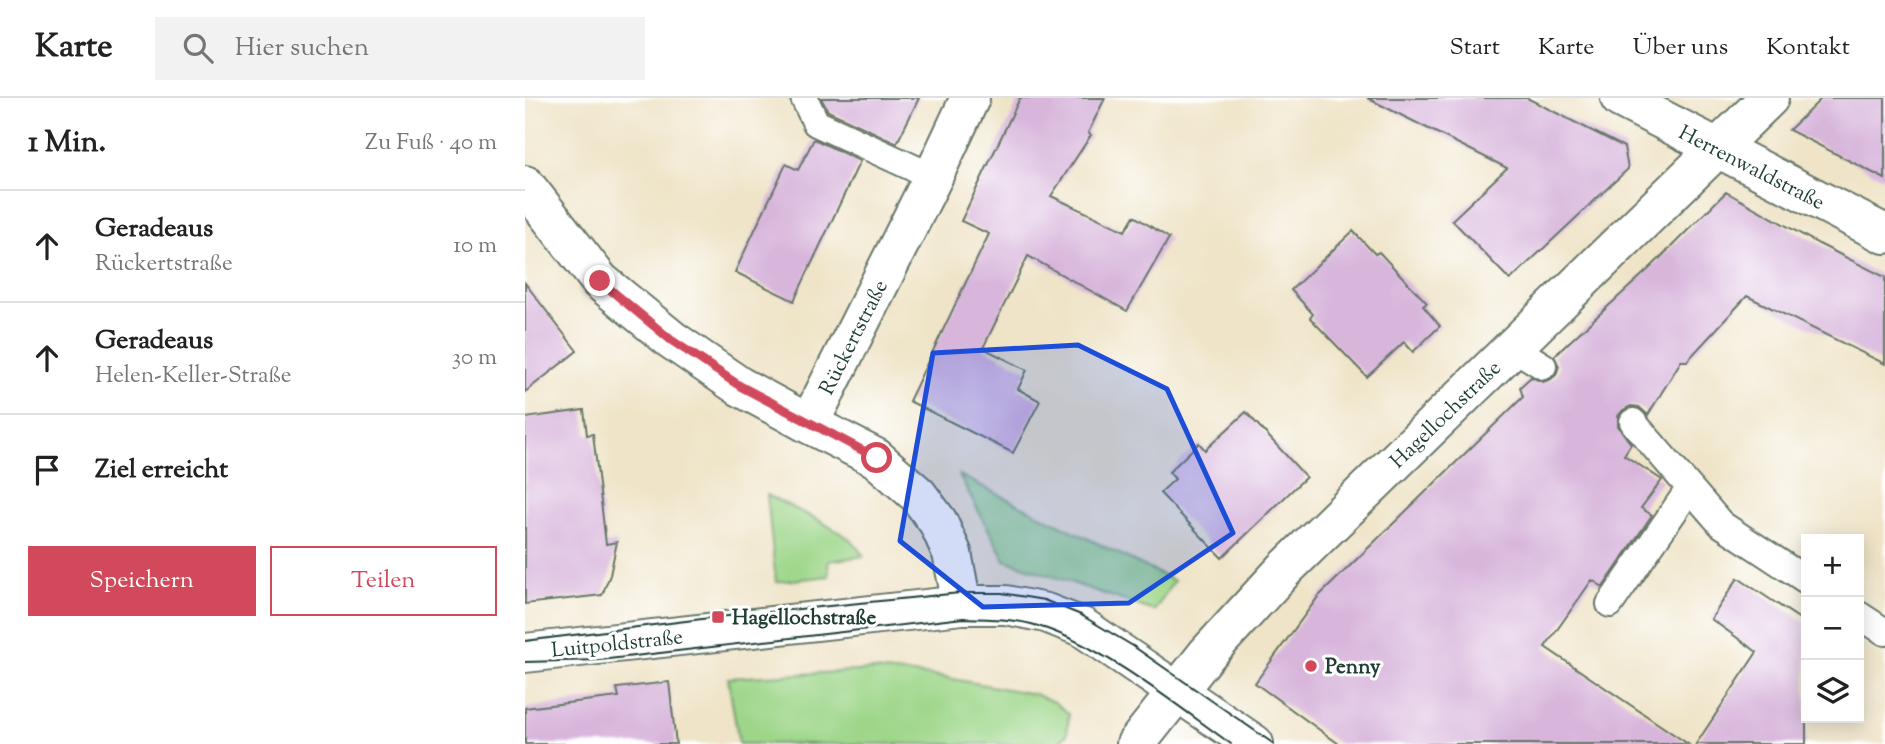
<!DOCTYPE html>
<html lang="de">
<head>
<meta charset="utf-8">
<style>
  body { margin:0; font-family:"Sorts Mill Goudy",serif; background:#f2f2f2; color:#222 }
  .controls { position:absolute; right:21px; bottom:21px; display:grid; overflow:hidden; border-radius:0px; box-shadow:0 4px 18px #0003 }
  .controls button { width:63px; height:63px; display:grid; place-items:center; padding:0; border:0; border-bottom:2px solid #e0e0e0; background:#fff; color:#222; font:35px sans-serif }
  .stop { position:absolute; width:21px; height:21px; margin:-16px; border:5px solid #d1495b; border-radius:50%; background:#fff }
  .stop.end { background:#d1495b; border-color:#fff; box-shadow:0 2px 7px #0008 }
  .list { margin:0; padding:0; list-style:none }
  h2 { display:flex; justify-content:space-between; align-items:center; height:91px; margin:0; padding:0 28px; font-size:30px }
  h2 small { font-size:23px; font-weight:400; color:#767676 }
  .list li { display:grid; grid-template-columns:46px 1fr auto; gap:21px; align-items:center; box-sizing:border-box; height:112px; padding:0 28px; border-top:2px solid #e0e0e0 }
  .list b { display:block; font-size:26px; white-space:nowrap }
  .list p { margin:0; font-size:23px; white-space:nowrap; color:#767676 }
  .list em { font-size:23px; font-style:normal; color:#767676 }
  .actions { display:flex; gap:14px; padding:21px 28px }
  .actions a { flex:1; padding:16px 0; border:2px solid #d1495b; border-radius:0px; text-align:center; font-size:24px; color:#d1495b }
  .actions .main { background:#d1495b; color:#fff }
  .icon { flex:none; width:38px; height:38px; fill:none; stroke:currentColor; stroke-width:2; stroke-linecap:round; stroke-linejoin:round }
  .map { position:relative; flex:none; width:1360px; height:646px; overflow:hidden }
  header { display:flex; align-items:center; gap:42px; box-sizing:border-box; height:98px; padding:0 35px; background:#fff; border-bottom:2px solid #e0e0e0 }
  header strong { font-size:33px }
  nav { display:flex; gap:38px; margin-inline-start:auto; font-size:24px }
  .search { width:490px; height:63px; background:#f2f2f2; display:flex; align-items:center; gap:18px; box-sizing:border-box; padding:0 24px; border-radius:0px; color:#767676; font-size:26px }
  main { display:flex }
  aside { flex:1; background:#fff }
  .map>svg:first-child { display:block }
</style>
</head>
<body>
<header>
<strong>Karte</strong>
<div class="search"><svg class="icon" aria-label="search" viewBox="0 0 24 24"><circle cx="10" cy="10" r="6"/><path d="M15 15l6 6"/></svg>Hier suchen</div>
<nav><a>Start</a><a>Karte</a><a>Über uns</a><a>Kontakt</a></nav>
</header>
<main>
<aside>
<h2>1 Min.<small>Zu Fuß · 40 m</small></h2>
<ul class="list">
<li><svg class="icon" aria-label="ahead" viewBox="0 0 24 24"><path d="M12 20V5M6 11l6-6 6 6"/></svg><div><b>Geradeaus</b><p>Rückertstraße</p></div><em>10 m</em></li>
<li><svg class="icon" aria-label="ahead" viewBox="0 0 24 24"><path d="M12 20V5M6 11l6-6 6 6"/></svg><div><b>Geradeaus</b><p>Helen-Keller-Straße</p></div><em>30 m</em></li>
<li><svg class="icon" aria-label="arrive" viewBox="0 0 24 24"><path d="M6 21V4h12l-3 4 3 4H6"/></svg><div><b>Ziel erreicht</b></div></li>
</ul>
<div class="actions"><a class="main">Speichern</a><a>Teilen</a></div>
</aside>
<div class="map">
<svg width="1360" height="646" viewBox="0 0 1360 646">
  <rect width="100%" height="100%" fill="#fff"/>
  <filter id="ink" filterUnits="userSpaceOnUse"><feTurbulence type="fractalNoise" baseFrequency=".0143" numOctaves="2"/><feDisplacementMap in="SourceGraphic" scale="14" xChannelSelector="R" yChannelSelector="G"/><feConvolveMatrix kernelMatrix="1 2 1 2 8 2 1 2 1" color-interpolation-filters="sRGB"/></filter>
  <filter id="wash" filterUnits="userSpaceOnUse"><feTurbulence type="fractalNoise" baseFrequency=".00686" numOctaves="4" result="noise"/><feDisplacementMap in="SourceGraphic" scale="28" xChannelSelector="R" yChannelSelector="G"/><feGaussianBlur stdDeviation="1.57" result="paint"/><feColorMatrix in="noise" values="0 0 0 0 0 0 0 0 0 0 0 0 0 0 0 0 0 1.4 0 .05"/><feComposite in="paint" operator="in"/></filter>
  <g filter="url(#wash)">
    <rect width="100%" height="100%" fill="#efe4c8"/>
    <path fill="#9dd689" stroke="#5e8a5e" stroke-width="2" d="M 434,377 L 649,483 L 629,513 L 480,462 Z
      M 242,397 L 295,423 L 325,441 L 339,458 L 303,463 L 304,478 L 251,484 Z
      M 349,572 L 417,579 L 509,596 L 529,604 L 544,616 L 542,636 L 532,646 L 214,646 L 203,580 Z"/>
    <g id="blocks">
      <path fill="#d8b6dc" d="M 296,0 L 394,0 L 372,45 L 303,13 Z
        M 495,0 L 580,0 L 563,35 L 566,37 L 526,98 L 600,133 L 609,118 L 644,140 L 602,213 L 503,158 L 458,250 L 502,272 L 493,291 L 515,303 L 488,355 L 384,303 L 464,136 L 436,123 Z
        M 842,0 L 1002,0 L 1099,49 L 1103,71 L 985,182 L 927,122 L 982,70 Z
        M 1297,0 L 1360,0 L 1360,81 L 1264,32 Z
        M 289,41 L 335,63 L 269,203 L 210,174 L 261,66 L 273,72 Z
        M 1201,94 L 1294,146 L 1360,179 L 1360,266 L 1222,198 L 1162,263 L 1156,263 L 1123,317 L 1114,309 L 1106,308 L 1098,312 L 1093,318 L 1093,328 L 1106,346 L 1099,357 L 1137,382 L 1116,410 L 1127,417 L 1078,489 L 1067,482 L 1020,549 L 1163,646 L 814,646 L 730,585 L 793,499 L 998,299 L 995,289 L 1006,279 L 1018,284 L 1026,281 L 1031,277 L 1034,268 L 1029,258 L 1127,168 Z
        M 828,133 L 850,156 L 854,154 L 902,205 L 898,208 L 915,228 L 888,254 L 879,244 L 842,279 L 785,220 L 788,216 L 766,192 Z
        M 0,185 L 52,253 L 0,294 Z
        M 59,312 L 62,337 L 68,336 L 81,446 L 92,444 L 85,477 L 77,497 L 0,506 L 0,320 Z
        M 721,314 L 781,379 L 697,460 L 635,395 L 650,381 L 644,374 L 674,345 L 680,352 Z
        M 1213,480 L 1281,525 L 1281,646 L 1171,646 L 1232,554 L 1186,521 Z
        M 144,584 L 151,646 L 0,646 L 0,610 L 94,599 L 92,590 Z"/>
    </g>
  </g>
  <g filter="url(#ink)">
    <use href="#blocks" fill-opacity="0" stroke="#687768" stroke-width="2"/>
    <g fill="none" stroke-linecap="round" stroke-linejoin="round">
      <defs>
        <path id="service" d="M 279,0 L 291,25 L 408,79
          M 989,250 L 1018,268
          M 1108,324 L 1196,426 L 1281,482
          M 1085,506 L 1165,390
          M 1334,517 L 1360,534"/>
        <path id="minor" d="M 1095,0 L 1360,136
          M 0,87 L 75,183 L 147,242 L 214,288 L 284,326
          M 437,507 L 427,455 L 413,424 L 393,397 L 351,360 L 284,326 L 408,79 L 445,0
          M 611,646 L 682,556 L 760,471 L 1244,0"/>
        <path id="tertiary" d="M 0,555 L 437,507 L 481,507 L 521,515 L 557,529 L 729,646"/>
      </defs>
      <use href="#service" stroke="#687768" stroke-width="30"/>
      <use href="#minor" stroke="#687768" stroke-width="42"/>
      <use href="#tertiary" stroke="#687768" stroke-width="42"/>
      <use href="#service" stroke="#fff" stroke-width="26"/>
      <use href="#minor" stroke="#fff" stroke-width="38"/>
      <use href="#tertiary" stroke="#fff" stroke-width="38"/>
      <path stroke="#1f3d34" stroke-width="2" d="M 0,543 L 193,519 L 435,495 L 477,495 L 519,502 L 556,517 L 608,548 L 749,646
        M 0,564 L 75,562 L 438,520 C 463,521 489,520 513,528 C 577,547 651,607 706,646"/>
    </g>
  </g>
  <g fill="none" stroke-linecap="round" stroke-linejoin="round" filter="url(#ink)">
    <path stroke="#d1495b" stroke-width="9" d="M 75,183 L 146,242 L 215,288 L 352,360"/>
  </g>
  <path fill="#1d4ed8" fill-opacity="0.2" stroke="#1d4ed8" stroke-width="5" stroke-linejoin="round" d="M 553,247 L 642,291 L 708,435 L 604,505 L 458,509 L 375,443 L 408,255 Z"/>
  <g fill="#d1495b" stroke="#fff" stroke-width="2.5">
    <rect x="186" y="512" width="14" height="14" rx="3.5"/>
    <circle cx="786" cy="568" r="7"/>
  </g>
  <g text-anchor="middle" stroke-width="6" stroke-linejoin="round" paint-order="stroke">
    <g font-size="21" fill="#1f3d34" stroke="#fff">
      <text transform="translate(1227 69) rotate(27)" y="7">Herrenwaldstraße</text>
      <text transform="translate(328 239) rotate(-63)" y="7">Rückertstraße</text>
      <text transform="translate(920 316) rotate(-44)" y="7">Hagellochstraße</text>
      <text transform="translate(92 545) rotate(-6)" y="7">Luitpoldstraße</text>
    </g>
    <g font-size="21" font-weight="bold" fill="#1f3d34" stroke="#fff" text-anchor="start">
      <text x="207" y="526">Hagellochstraße</text>
      <text x="800" y="575">Penny</text>
    </g>
  </g>
</svg>
<div class="controls">
<button>+</button>
<button>−</button>
<button><svg class="icon" aria-label="layers" viewBox="0 0 24 24"><path d="M12 4l9 5-9 5-9-5zM3 14l9 5 9-5"/></svg></button>
</div>
<div class="stop" style="left:352px;top:360px"></div>
<div class="stop end" style="left:75px;top:183px"></div>
</div>
</main>
</body>
</html>
